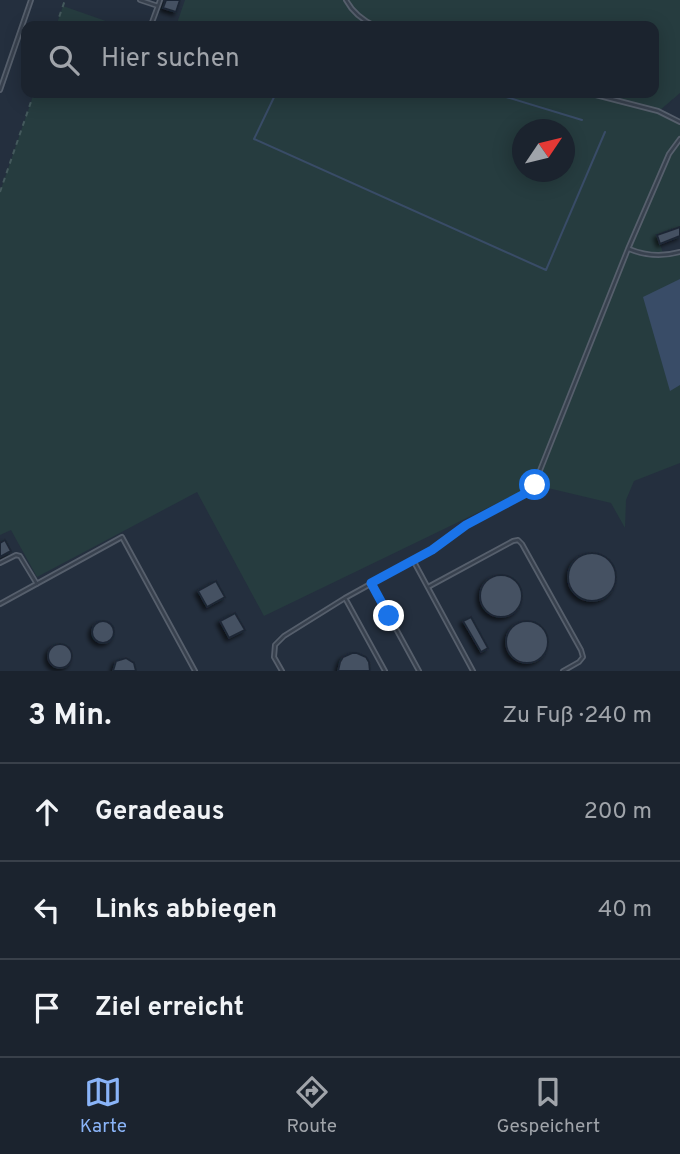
<!DOCTYPE html>
<html lang="de">
<head>
<meta charset="utf-8">
<style>
  body { margin:0; font-family:Overpass,sans-serif; background:#282f3a; color:#f1f3f6 }
  .compass { position:absolute; left:512px; top:119px; width:63px; height:63px; border-radius:50%; background:#1b232e; box-shadow:0 4px 18px #0003; rotate:55deg }
  .stop { position:absolute; width:21px; height:21px; margin:-16px; border:5px solid #1a73e8; border-radius:50%; background:#fff }
  .stop.end { background:#1a73e8; border-color:#fff; box-shadow:0 2px 7px #0008 }
  .list { margin:0; padding:0; list-style:none }
  h2 { display:flex; justify-content:space-between; align-items:center; height:91px; margin:0; padding:0 28px; font-size:30px }
  h2 small { font-size:23px; font-weight:400; color:#a0a4aa }
  .list li { display:grid; grid-template-columns:46px 1fr auto; gap:21px; align-items:center; box-sizing:border-box; height:98px; padding:0 28px; border-top:2px solid #39404a }
  .list b { display:block; font-size:26px; white-space:nowrap }
  .list em { font-size:23px; font-style:normal; color:#a0a4aa }
  .icon { flex:none; width:38px; height:38px; fill:none; stroke:currentColor; stroke-width:2; stroke-linecap:round; stroke-linejoin:round }
  .map { position:relative; flex:none; width:680px; height:671px; overflow:hidden }
  .search { position:absolute; background:#1b232e; box-shadow:0 4px 18px #0003; left:21px; right:21px; top:21px; height:77px; display:flex; align-items:center; gap:18px; box-sizing:border-box; padding:0 24px; border-radius:14px; color:#a0a4aa; font-size:26px }
  .sheet { height:385px; background:#1b232e }
  nav { display:flex; justify-content:space-around; align-items:center; box-sizing:border-box; height:98px; border-top:2px solid #39404a; background:#1b232e; font-size:19px; color:#a0a4aa }
  nav a { display:grid; justify-items:center; gap:4px }
  nav .on { color:#8ab4f8 }
  .map>svg:first-child { display:block }
</style>
</head>
<body>
<div class="map">
<svg width="680" height="671" viewBox="0 0 680 671">
  <defs>
    <filter id="shadow"><feDropShadow dx="-3" dy="3" stdDeviation="2" flood-color="#0009"/></filter>
  </defs>
  <rect width="100%" height="100%" fill="#242f3e"/>
  <path fill="#263c3f" fill-rule="evenodd" d="M 185,0 L 680,0 L 680,93 L 659,111 L 680,122 L 680,227 L 657,235 L 664,256 L 680,252 L 680,463 L 634,481 L 626,500 L 625,528 L 611,503 L 535,485 L 264,616 L 197,492 L 37,577 L 11,530 L 0,535 L 0,192 L 34,93 L 654,93 L 654,26 L 176,26 ZM 522,130 L 564,130 L 564,172 L 522,172 Z
    M 63,6 L 120,26 L 56,26 Z"/>
  <path fill="#394c67" d="M 680,279 L 680,385 L 670,391 L 643,297 Z"/>
  <g fill="none" stroke-linecap="round" stroke-linejoin="round">
    <path stroke="#394c67" stroke-width="2" d="M 276,93 L 254,139 L 546,270 L 605,132
      M 493,93 L 582,120"/>
  </g>
  <path fill="#455162" stroke="#1f2835" stroke-width="2" filter="url(#shadow)" d="M 166,0 L 180,0 L 176,12 L 163,8 Z
    M 680,227 L 680,236 L 660,244 L 657,235 Z
    M 5,540 L 11,551 L 0,557 L 0,543 Z
    M568 577a24 24 0 1 1 48 0a24 24 0 1 1-48 0Z
    M480 596a21 21 0 1 1 42 0a21 21 0 1 1-42 0Z
    M 216,581 L 225,597 L 207,607 L 198,591 Z
    M 235,613 L 245,630 L 229,638 L 220,621 Z
    M 471,617 L 488,648 L 481,652 L 463,621 Z
    M92 632a11 11 0 1 1 22 0a11 11 0 1 1-22 0Z
    M506 642a21 21 0 1 1 42 0a21 21 0 1 1-42 0Z
    M48 656a12 12 0 1 1 24 0a12 12 0 1 1-24 0Z
    M 352,653 L 357,653 L 366,657 L 369,662 L 370,671 L 338,671 L 340,662 L 343,657 Z
    M 126,658 L 134,663 L 136,671 L 113,671 L 116,661 Z"/>
  <g fill="none" stroke-linecap="round" stroke-linejoin="round">
    <defs>
      <path id="service" d="M 140,0 L 158,6 L 160,0
        M 346,0 C 353,13 362,20 375,26
        M 151,25 L 158,6
        M 0,90 L 31,0
        M 588,93 L 658,111 L 680,122
        M 629,249 C 646,256 662,257 680,252
        M 413,560 L 473,671
        M 0,563 L 16,555 L 20,556 L 37,584
        M 371,583 L 419,671
        M 428,587 L 513,541 L 518,540 L 522,544 L 581,650 L 583,657 L 579,662 L 563,671
        M 345,598 L 385,671
        M 0,604 L 122,537 L 195,671
        M 282,671 L 274,657 L 275,645 L 284,636 L 345,598 L 432,550 L 466,525 L 533,488 L 628,249 L 669,154 L 680,139"/>
    </defs>
    <use href="#service" stroke="#565f6c" stroke-width="6"/>
    <path stroke="#44595c" stroke-width="2" stroke-dasharray="5 5" stroke-linecap="butt" d="M 56,26 L 65,0
      M 0,192 L 34,93"/>
    <use href="#service" stroke="#38414e" stroke-width="2.5"/>
  </g>
  <g fill="none" stroke-linecap="round" stroke-linejoin="round">
    <path stroke="#1a73e8" stroke-width="9" d="M 389,616 L 371,583 L 432,550 L 466,525 L 528,492 L 535,485"/>
  </g>
</svg>
<svg class="compass" viewBox="-18 -18 36 36"><path d="M0-13l5 13h-10z" fill="#e53935"/><path d="M0 13l5-13h-10z" fill="#a0a4aa"/></svg>
<div class="stop" style="left:535px;top:485px"></div>
<div class="stop end" style="left:389px;top:616px"></div>
<div class="search"><svg class="icon" aria-label="search" viewBox="0 0 24 24"><circle cx="10" cy="10" r="6"/><path d="M15 15l6 6"/></svg>Hier suchen</div>
</div>
<section class="sheet">
<h2>3 Min.<small>Zu Fuß · 240 m</small></h2>
<ul class="list">
<li><svg class="icon" aria-label="ahead" viewBox="0 0 24 24"><path d="M12 20V5M6 11l6-6 6 6"/></svg><div><b>Geradeaus</b></div><em>200 m</em></li>
<li><svg class="icon" aria-label="left" viewBox="0 0 24 24"><path d="M17 20v-9H6M10 6l-5 5 5 5"/></svg><div><b>Links abbiegen</b></div><em>40 m</em></li>
<li><svg class="icon" aria-label="arrive" viewBox="0 0 24 24"><path d="M6 21V4h12l-3 4 3 4H6"/></svg><div><b>Ziel erreicht</b></div></li>
</ul>
</section>
<nav>
<a class="on"><svg class="icon" aria-label="map" viewBox="0 0 24 24"><path d="M3 6l6-2 6 2 6-2v14l-6 2-6-2-6 2zM9 4v14M15 6v14"/></svg>Karte</a>
<a><svg class="icon" aria-label="directions" viewBox="0 0 24 24"><path d="M12 3l9 9-9 9-9-9zM9 14v-3h6M13 9l2 2-2 2"/></svg>Route</a>
<a><svg class="icon" aria-label="saved" viewBox="0 0 24 24"><path d="M7 4h10v16l-5-4-5 4z"/></svg>Gespeichert</a>
</nav>
</body>
</html>
